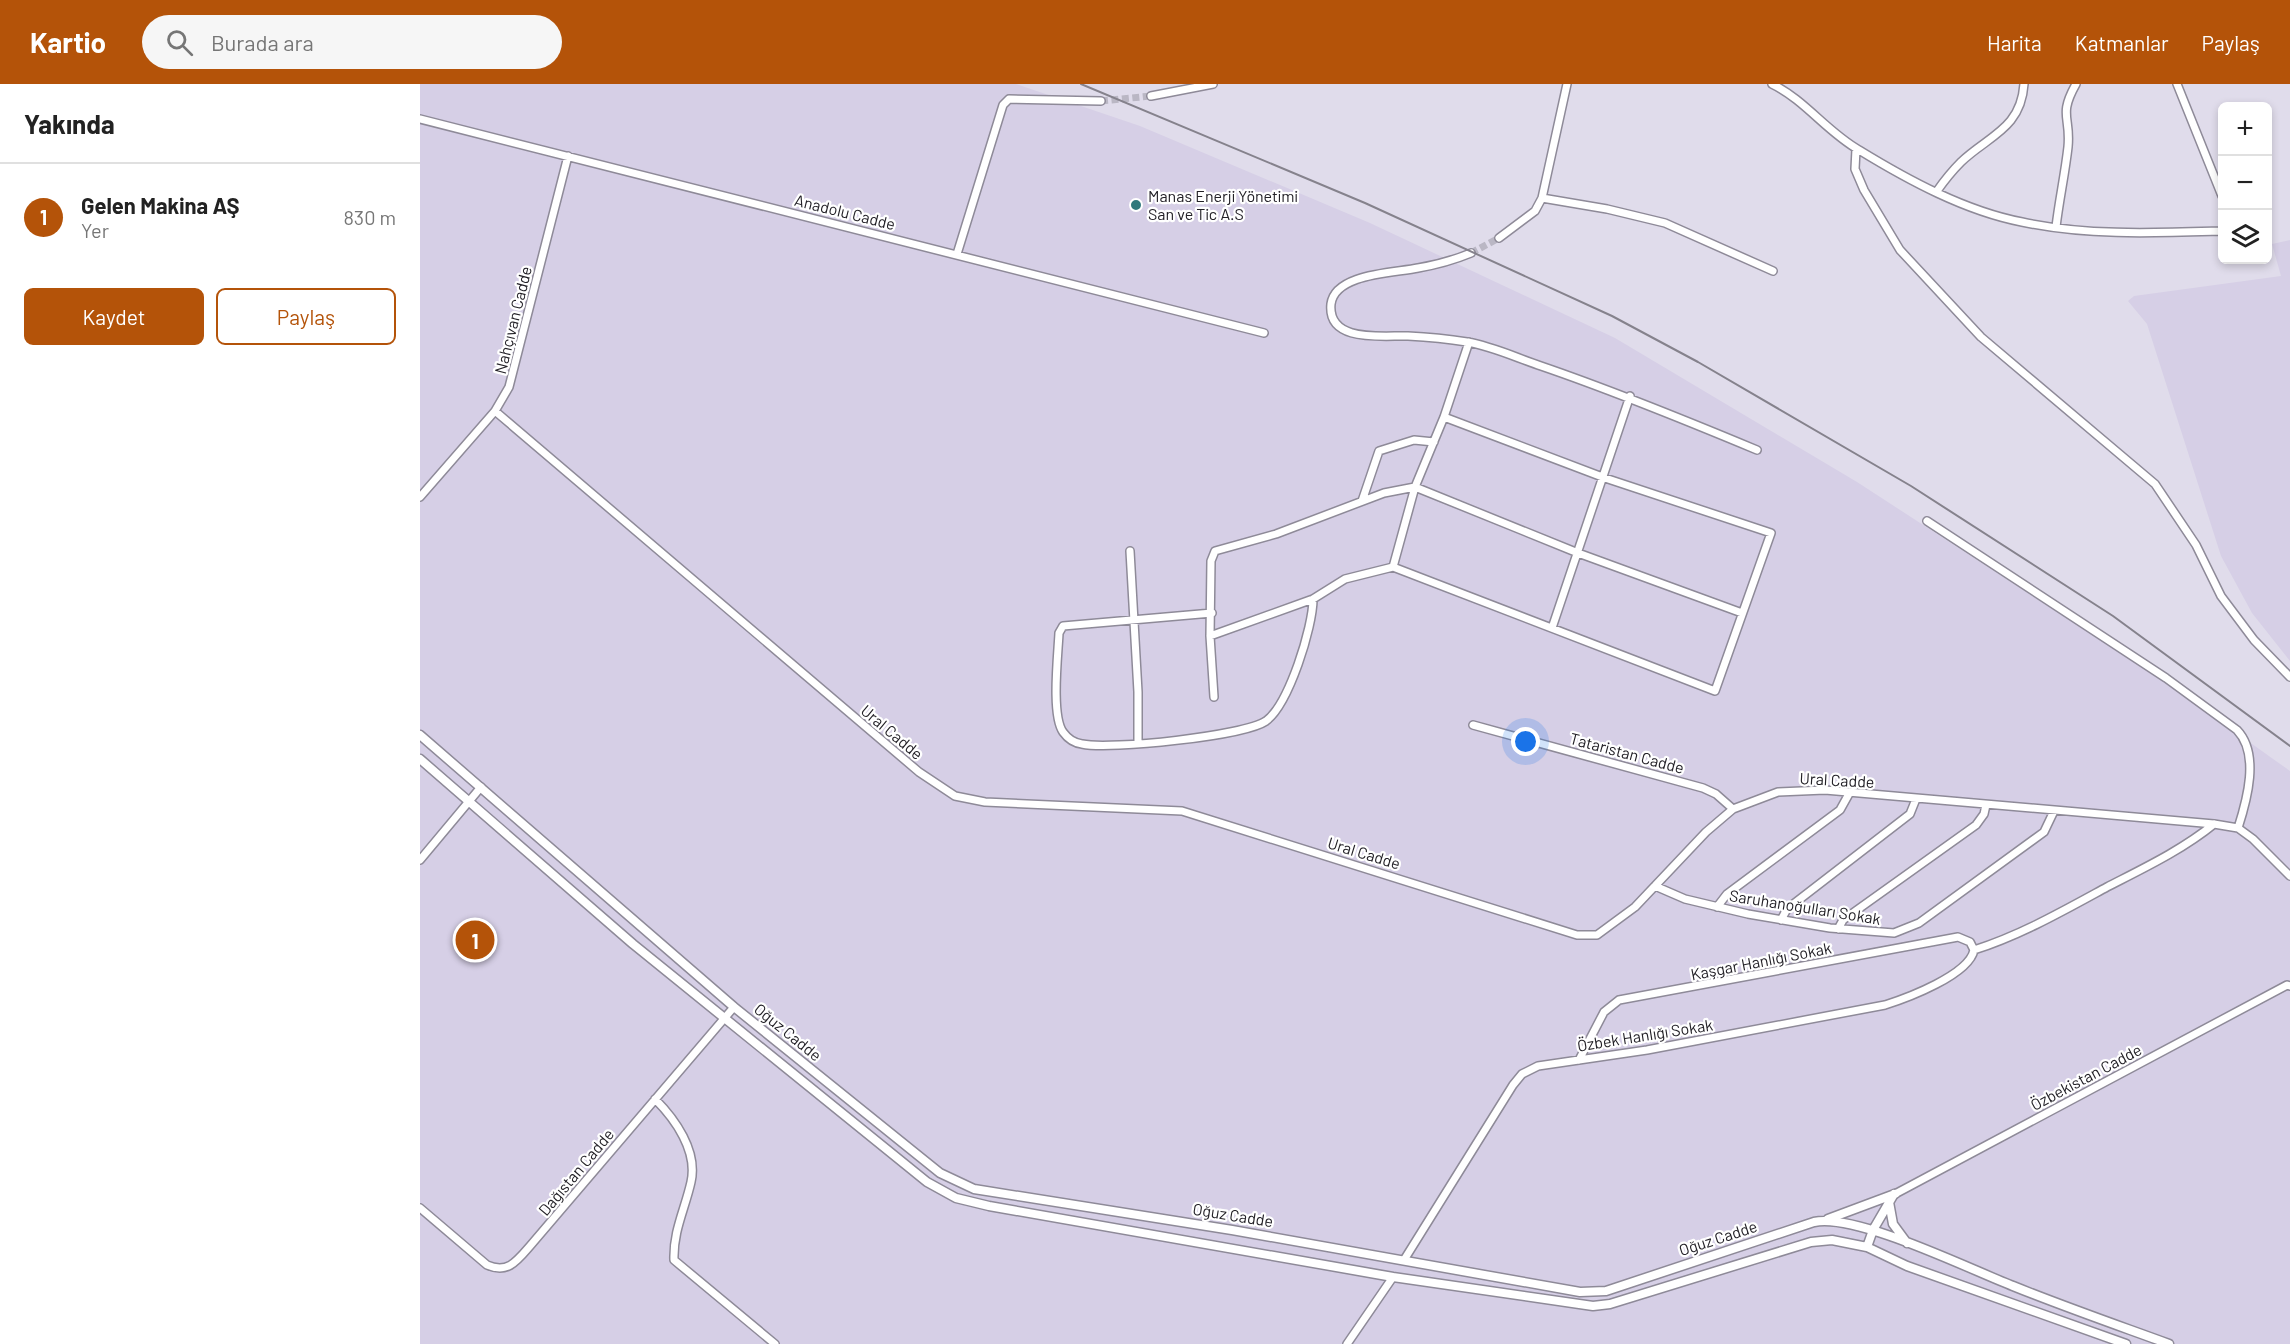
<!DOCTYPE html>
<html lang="tr">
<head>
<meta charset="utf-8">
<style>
  body { margin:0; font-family:Barlow,sans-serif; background:#f6f6f6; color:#222 }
  .controls { position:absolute; right:18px; top:18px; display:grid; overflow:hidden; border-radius:9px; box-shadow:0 3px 9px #0003 }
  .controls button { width:54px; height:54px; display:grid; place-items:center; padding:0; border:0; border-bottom:2px solid #e0e0e0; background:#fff; color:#222; font:30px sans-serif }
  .you { position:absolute; left:1106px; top:658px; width:21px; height:21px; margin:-15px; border:4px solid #fff; border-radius:50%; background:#1a73e8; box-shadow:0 0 0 9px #1a73e833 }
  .badge { display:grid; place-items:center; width:39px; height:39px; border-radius:50%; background:#b45309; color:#fff; font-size:20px; font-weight:700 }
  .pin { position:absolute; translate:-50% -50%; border:3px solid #fff; box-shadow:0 2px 6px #0006 }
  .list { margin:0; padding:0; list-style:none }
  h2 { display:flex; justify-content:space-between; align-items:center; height:78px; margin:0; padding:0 24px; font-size:26px }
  h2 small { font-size:20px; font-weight:400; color:#767676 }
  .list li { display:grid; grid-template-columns:39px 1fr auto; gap:18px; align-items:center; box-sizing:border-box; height:108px; padding:0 24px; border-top:2px solid #e0e0e0 }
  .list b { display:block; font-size:22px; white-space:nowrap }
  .list p { margin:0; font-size:20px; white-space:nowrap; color:#767676 }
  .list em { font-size:20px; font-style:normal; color:#767676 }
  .actions { display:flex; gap:12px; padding:18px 24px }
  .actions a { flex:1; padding:14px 0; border:2px solid #b45309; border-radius:9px; text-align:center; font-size:21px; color:#b45309 }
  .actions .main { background:#b45309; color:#fff }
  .icon { flex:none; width:33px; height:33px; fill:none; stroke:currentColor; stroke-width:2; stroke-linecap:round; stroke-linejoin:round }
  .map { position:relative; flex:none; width:1870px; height:1260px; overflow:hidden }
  header { display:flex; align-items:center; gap:36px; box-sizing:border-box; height:84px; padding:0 30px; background:#b45309; color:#fff }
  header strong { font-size:28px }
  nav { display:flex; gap:33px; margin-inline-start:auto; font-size:21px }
  .search { width:420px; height:54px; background:#f6f6f6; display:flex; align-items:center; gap:15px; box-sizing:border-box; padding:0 21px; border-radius:33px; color:#767676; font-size:22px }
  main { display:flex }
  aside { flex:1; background:#fff }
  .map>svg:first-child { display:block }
</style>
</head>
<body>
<header>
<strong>Kartio</strong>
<div class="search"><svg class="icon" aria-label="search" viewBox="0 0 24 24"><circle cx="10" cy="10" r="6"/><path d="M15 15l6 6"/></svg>Burada ara</div>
<nav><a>Harita</a><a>Katmanlar</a><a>Paylaş</a></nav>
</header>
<main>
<aside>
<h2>Yakında<small></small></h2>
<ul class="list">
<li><span class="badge">1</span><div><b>Gelen Makina AŞ</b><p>Yer</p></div><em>830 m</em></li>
</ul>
<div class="actions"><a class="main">Kaydet</a><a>Paylaş</a></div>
</aside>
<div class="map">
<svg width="1870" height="1260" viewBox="0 0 1870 1260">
  <rect width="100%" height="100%" fill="#e0dceb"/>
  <path fill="#d6cfe6" d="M 0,0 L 596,0 L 720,42 L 950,139 L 1195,254 L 1437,398 L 1745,598 L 1870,687 L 1870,1260 L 0,1260 Z
    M 1870,156 L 1870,577 L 1832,529 L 1801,472 L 1727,240 L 1708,217 L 1714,212 L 1861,192 L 1852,160 Z"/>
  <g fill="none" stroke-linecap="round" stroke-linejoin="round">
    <path stroke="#bab7c4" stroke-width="7" stroke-dasharray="7 3.5" stroke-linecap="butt" d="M 681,17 L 731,12
      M 1051,169 L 1079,154"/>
    <defs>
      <path id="minor" d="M 1352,0 C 1385,16 1407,48 1439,66 C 1488,96 1545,127 1602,138 C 1667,152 1736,149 1802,147
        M 1757,0 L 1802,112
        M 731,12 L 793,0
        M 0,35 L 844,249
        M 1436,65 L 1435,85 L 1444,106 L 1480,166 L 1561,253 L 1735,400 L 1776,461 L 1801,512 L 1834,556 L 1870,593
        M 1517,107 C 1524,97 1532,87 1541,78 C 1568,52 1601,45 1604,0
        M 1122,114 L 1187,125 L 1245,139 L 1353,187
        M 1636,143 C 1639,117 1645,90 1648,63 C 1651,32 1638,32 1656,0
        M 1079,154 L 1115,127 L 1122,114 L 1147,0
        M 1051,169 C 1034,176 1016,181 998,184 C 975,189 915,189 911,220 C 907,260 965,251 988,252 C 1007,253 1028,255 1047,258 C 1072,262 1097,274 1121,282 C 1194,307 1265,336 1337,366
        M 537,170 L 583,21 L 589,15 L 681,17
        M 75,327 L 499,688 L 535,712 L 565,718 L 762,727 L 1157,851 L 1177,851 L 1215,823 L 1286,748 L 1313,725 L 1358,708 L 1405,706 L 1794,740 L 1818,744 L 1833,755 L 1870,792
        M 0,413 L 75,327 L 89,303 L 148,72
        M 942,417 L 959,367 L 994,356 L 1014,358
        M 1507,437 L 1746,594 L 1817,646 C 1840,670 1827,716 1818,744
        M 710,467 L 718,608 L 718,660
        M 973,483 L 995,403 L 1024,333 L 1049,258
        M 792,529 L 643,542 L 639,549 C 638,571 631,631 643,648 C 648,655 654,659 662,660 C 690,666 824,652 846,637 C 869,620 893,543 893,515
        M 1132,544 L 1210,312
        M 790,552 L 893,515 L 925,495 L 973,483 L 1295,607 L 1351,449 L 1185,394 L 1024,333
        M 794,613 L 790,552 L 791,477 L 795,467 L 856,450 L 964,409 L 995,403 L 1158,469 L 1322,529
        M 1053,641 L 1283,704 L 1296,710 L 1313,725
        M 0,776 L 61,703
        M 1235,802 L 1265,815 L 1328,830 L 1410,844 L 1474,849 L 1499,839 L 1624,748 L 1634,727
        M 1297,823 L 1307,810 L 1420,726 L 1430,708
        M 1361,836 L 1367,825 L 1490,730 L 1496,715
        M 1418,845 L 1423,836 L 1556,741 L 1564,730 L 1566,721
        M 1554,866 C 1601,851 1643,827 1687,803 C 1724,784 1762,766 1794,740
        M 1159,976 L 1184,928 L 1199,916 L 1538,853 L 1550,858 L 1554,866
        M 235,1015 C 255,1035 278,1067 271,1098 C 265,1125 253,1147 254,1176 L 355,1260
        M 1475,1110 L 1867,901 L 1870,902
        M 0,1124 L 67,1181 C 88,1190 97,1177 110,1162 L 314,923
        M 984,1176 L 1093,1001 L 1102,990 L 1118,982 L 1227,966 L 1465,921 C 1487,914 1549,891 1554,866
        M 927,1260 L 973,1193"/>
      <path id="tertiary" d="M 0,651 L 314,923 L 520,1089 L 554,1105 L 812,1146 L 1160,1208 L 1186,1207 L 1394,1138 C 1436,1129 1549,1185 1593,1202 C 1645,1223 1697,1241 1749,1260
        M 0,675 L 213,860 L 507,1098 L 536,1114 L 569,1122 L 973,1193 L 1173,1222 L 1190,1220 L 1391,1158 L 1412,1156 L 1447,1163 L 1487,1182 L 1706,1260
        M 1469,1118 L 1473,1140 L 1487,1159
        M 1408,1135 L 1475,1110
        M 1447,1163 L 1453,1146 L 1474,1110"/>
    </defs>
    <use href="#minor" stroke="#8e8a98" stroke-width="10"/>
    <use href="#tertiary" stroke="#8e8a98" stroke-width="11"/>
    <use href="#minor" stroke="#fff" stroke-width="7"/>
    <use href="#tertiary" stroke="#fff" stroke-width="8"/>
    <path stroke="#85828c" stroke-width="2" d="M 661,0 L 945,119 L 1192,232 L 1278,278 L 1491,402 L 1693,532 L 1870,662"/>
  </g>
  <circle fill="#2f787c" stroke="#fff" stroke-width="2" cx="716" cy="121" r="6"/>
  <g text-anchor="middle" stroke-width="4.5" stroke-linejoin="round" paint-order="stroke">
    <g font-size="16" fill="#232127" stroke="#fff" text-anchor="start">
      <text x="728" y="118">Manas Enerji Yönetimi<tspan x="728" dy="18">San ve Tic A.S</tspan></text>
    </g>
    <g font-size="16" fill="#232127" stroke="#fff">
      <text transform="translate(425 128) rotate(14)" y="6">Anadolu Cadde</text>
      <text transform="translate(93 236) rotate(-76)" y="6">Nahçıvan Cadde</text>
      <text transform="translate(472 648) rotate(40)" y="6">Ural Cadde</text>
      <text transform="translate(1207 669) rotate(15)" y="6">Tataristan Cadde</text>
      <text transform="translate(1417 696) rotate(3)" y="6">Ural Cadde</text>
      <text transform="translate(944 769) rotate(17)" y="6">Ural Cadde</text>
      <text transform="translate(1385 823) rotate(9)" y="6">Saruhanoğulları Sokak</text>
      <text transform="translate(1341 877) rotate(-11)" y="6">Kaşgar Hanlığı Sokak</text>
      <text transform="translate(368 948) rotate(39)" y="6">Oğuz Cadde</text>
      <text transform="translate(1225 951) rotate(-9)" y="6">Özbek Hanlığı Sokak</text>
      <text transform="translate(1666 993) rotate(-28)" y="6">Özbekistan Cadde</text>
      <text transform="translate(156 1088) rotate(-50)" y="6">Dağıstan Cadde</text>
      <text transform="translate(813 1131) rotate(9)" y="6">Oğuz Cadde</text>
      <text transform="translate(1298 1154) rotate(-18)" y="6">Oğuz Cadde</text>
    </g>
  </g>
</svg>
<div class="controls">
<button>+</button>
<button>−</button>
<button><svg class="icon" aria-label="layers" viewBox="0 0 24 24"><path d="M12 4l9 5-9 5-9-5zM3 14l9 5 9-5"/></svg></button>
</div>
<div class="you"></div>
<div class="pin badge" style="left:55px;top:856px">1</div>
</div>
</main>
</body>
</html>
